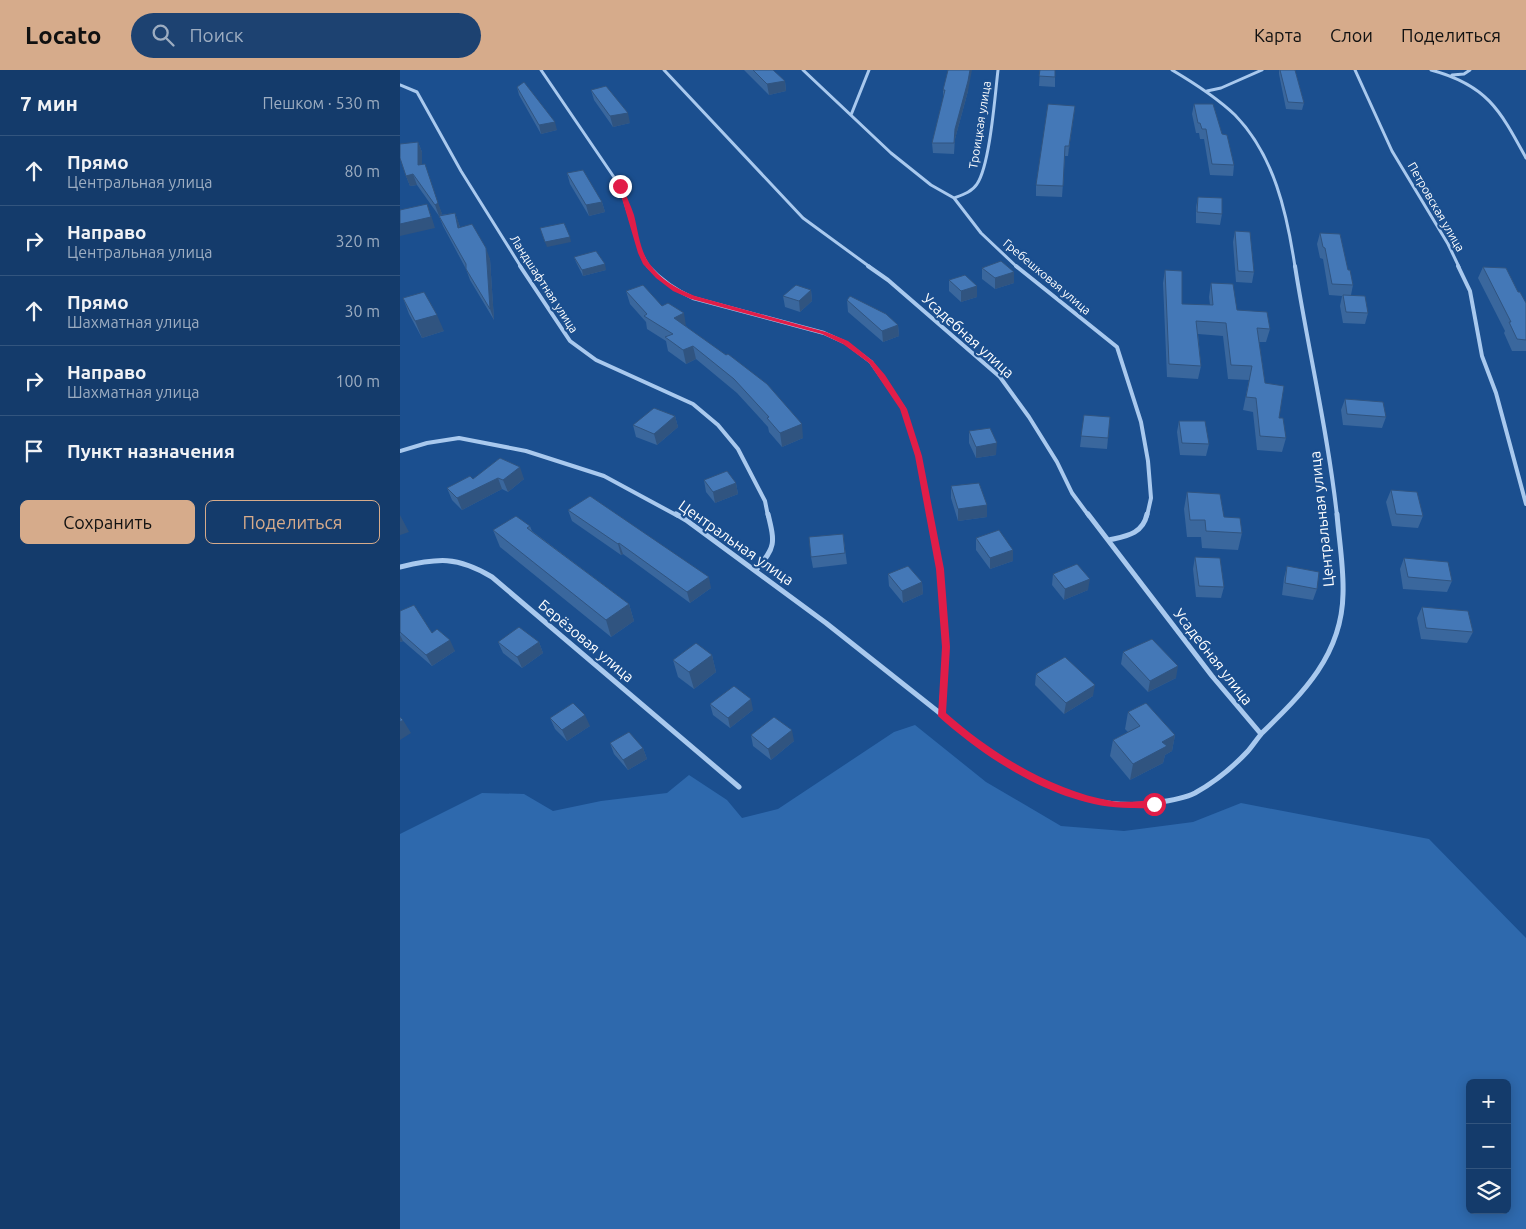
<!DOCTYPE html>
<html lang="ru">
<head>
<meta charset="utf-8">
<style>
  body { margin:0; font-family:Ubuntu,sans-serif; background:#1d4271; color:#f1f3f6 }
  .controls { position:absolute; right:15px; bottom:15px; display:grid; overflow:hidden; border-radius:8px; box-shadow:0 2px 12px #0003 }
  .controls button { width:45px; height:45px; display:grid; place-items:center; padding:0; border:0; border-bottom:1px solid #33557e; background:#143b6b; color:#f1f3f6; font:25px sans-serif }
  .stop { position:absolute; width:15px; height:15px; margin:-11px; border:4px solid #e11d48; border-radius:50%; background:#fff }
  .stop.end { background:#e11d48; border-color:#fff; box-shadow:0 1px 5px #0008 }
  .list { margin:0; padding:0; list-style:none }
  h2 { display:flex; justify-content:space-between; align-items:center; height:65px; margin:0; padding:0 20px; font-size:21px }
  h2 small { font-size:16px; font-weight:400; color:#9dadc1 }
  .list li { display:grid; grid-template-columns:32px 1fr auto; gap:15px; align-items:center; box-sizing:border-box; height:70px; padding:0 20px; border-top:1px solid #33557e }
  .list b { display:block; font-size:19px; white-space:nowrap }
  .list p { margin:0; font-size:16px; white-space:nowrap; color:#9dadc1 }
  .list em { font-size:16px; font-style:normal; color:#9dadc1 }
  .actions { display:flex; gap:10px; padding:15px 20px }
  .actions a { flex:1; padding:11px 0; border:1px solid #d6ab8b; border-radius:8px; text-align:center; font-size:18px; color:#d6ab8b }
  .actions .main { background:#d6ab8b; color:#111 }
  .icon { flex:none; width:28px; height:28px; fill:none; stroke:currentColor; stroke-width:2; stroke-linecap:round; stroke-linejoin:round }
  .map { position:relative; flex:none; width:1126px; height:1159px; overflow:hidden }
  header { display:flex; align-items:center; gap:30px; box-sizing:border-box; height:70px; padding:0 25px; background:#d6ab8b; color:#111 }
  header strong { font-size:24px }
  nav { display:flex; gap:28px; margin-inline-start:auto; font-size:18px }
  .search { width:350px; height:45px; background:#1d4271; display:flex; align-items:center; gap:12px; box-sizing:border-box; padding:0 18px; border-radius:28px; color:#9dadc1; font-size:19px }
  main { display:flex }
  aside { flex:1; background:#143b6b }
  .map>svg:first-child { display:block }
</style>
</head>
<body>
<header>
<strong>Locato</strong>
<div class="search"><svg class="icon" aria-label="search" viewBox="0 0 24 24"><circle cx="10" cy="10" r="6"/><path d="M15 15l6 6"/></svg>Поиск</div>
<nav><a>Карта</a><a>Слои</a><a>Поделиться</a></nav>
</header>
<main>
<aside>
<h2>7 мин<small>Пешком · 530 m</small></h2>
<ul class="list">
<li><svg class="icon" aria-label="ahead" viewBox="0 0 24 24"><path d="M12 20V5M6 11l6-6 6 6"/></svg><div><b>Прямо</b><p>Центральная улица</p></div><em>80 m</em></li>
<li><svg class="icon" aria-label="right" viewBox="0 0 24 24"><path d="M7 20v-9h11M14 6l5 5-5 5"/></svg><div><b>Направо</b><p>Центральная улица</p></div><em>320 m</em></li>
<li><svg class="icon" aria-label="ahead" viewBox="0 0 24 24"><path d="M12 20V5M6 11l6-6 6 6"/></svg><div><b>Прямо</b><p>Шахматная улица</p></div><em>30 m</em></li>
<li><svg class="icon" aria-label="right" viewBox="0 0 24 24"><path d="M7 20v-9h11M14 6l5 5-5 5"/></svg><div><b>Направо</b><p>Шахматная улица</p></div><em>100 m</em></li>
<li><svg class="icon" aria-label="arrive" viewBox="0 0 24 24"><path d="M6 21V4h12l-3 4 3 4H6"/></svg><div><b>Пункт назначения</b></div></li>
</ul>
<div class="actions"><a class="main">Сохранить</a><a>Поделиться</a></div>
</aside>
<div class="map">
<svg width="1126" height="1159" viewBox="0 0 1126 1159">
  <rect width="100%" height="100%" fill="#1b4f8f"/>
  <path fill="#2e69ad" fill-rule="evenodd" d="M 515,655 L 586,712 L 661,756 L 724,761 L 793,752 L 841,733 L 1029,769 L 1126,868 L 1126,1159 L 0,1159 L 0,764 L 82,723 L 124,724 L 153,741 L 201,731 L 267,723 L 289,705 L 327,730 L 342,748 L 378,739 L 494,662 ZM 1070,1013 L 1107,1013 L 1107,1140 L 1070,1140 Z"/>
  <g fill="none" stroke-linecap="round" stroke-linejoin="round">
    <path stroke="#a9c9ee" stroke-width="3" d="M 141,0 L 220,116 L 241,183 L 249,197
      M 264,0 L 403,148 L 470,197
      M 403,0 L 491,83 L 531,115 L 554,128 L 581,163 L 617,197
      M 772,0 C 794,13 816,27 835,45 C 874,85 887,143 895,197
      M 955,0 L 992,81 L 1048,174 L 1059,197
      M 1031,0 C 1087,15 1100,40 1126,88
      M 1052,5 L 1064,4 L 1070,0
      M 0,15 L 17,22 L 61,101 L 121,197
      M 807,21 L 821,18 L 862,0
      M 451,45 L 469,0
      M 554,128 C 562,125 572,122 577,114 C 590,95 595,25 598,0"/>
    <path stroke="#a9c9ee" stroke-width="4" d="M 120,196 L 170,271 L 196,290 L 293,334 L 318,355 L 338,379 L 365,431 L 368,446
      M 248,196 C 261,210 275,220 293,228 L 424,263 L 446,273 L 471,292 L 504,339 L 518,386 L 530,446
      M 468,196 L 488,210 L 600,307 L 629,347 L 657,392 L 672,423 L 689,446
      M 616,196 L 717,277 L 741,352 L 748,391 L 751,428 L 747,446
      M 895,196 C 908,279 928,362 937,446
      M 1058,196 L 1070,221 L 1082,286 L 1096,323 L 1126,434
      M 0,381 L 27,373 L 59,368 L 126,381 L 204,406 L 278,446"/>
    <path stroke="#a9c9ee" stroke-width="5" d="M 276,444 L 286,450 L 426,553 L 541,644
      M 529,444 L 540,499 L 546,577 L 541,644 C 600,694 673,744 754,733 C 768,731 783,729 795,723 C 815,712 833,697 848,681 C 853,675 857,669 862,663 C 903,623 942,585 943,524 C 944,498 939,470 937,444
      M 688,444 L 812,606 L 861,664
      M 709,470 C 726,466 743,464 747,444
      M 0,497 C 38,488 57,486 92,507 L 339,717
      M 356,500 C 376,477 375,473 368,444"/>
  </g>
  <path fill="#3a679d" d="M 344,0 L 373,0 L 385,11 L 386,21 L 369,25 Z
    M 640,0 L 655,7 L 655,17 L 639,16 Z
    M 879,0 L 895,0 L 904,33 L 902,40 L 886,39 L 879,4 Z
    M 117,17 L 157,60 L 141,64 L 119,25 Z
    M 191,20 L 230,53 L 213,57 L 194,30 Z
    M 543,20 L 568,21 L 555,69 L 554,84 L 533,83 L 532,73 L 543,30 Z
    M 794,34 L 822,64 L 834,95 L 833,106 L 810,105 L 804,69 L 800,69 L 799,63 L 796,63 L 792,44 Z
    M 675,36 L 668,86 L 665,86 L 662,127 L 636,126 L 636,115 Z
    M 18,72 L 22,82 L 22,95 L 42,144 L 40,145 L 55,143 L 60,157 L 90,189 L 94,250 L 70,210 L 66,199 L 43,156 L 39,146 L 17,115 L 10,116 L 6,106 Z
    M 167,103 L 202,132 L 205,142 L 189,146 L 170,114 Z
    M 798,127 L 822,144 L 820,155 L 796,153 L 796,137 Z
    M 835,161 L 854,202 L 852,213 L 836,212 L 833,172 Z
    M 920,163 L 948,200 L 953,215 L 951,225 L 968,243 L 965,254 L 943,253 L 940,236 L 942,226 L 929,225 L 923,189 L 920,188 L 917,174 Z
    M 174,187 L 206,200 L 183,206 L 176,192 Z
    M 1083,197 L 1118,222 L 1126,233 L 1126,281 L 1112,281 L 1104,263 L 1105,261 L 1078,208 Z
    M 582,198 L 614,202 L 614,213 L 595,219 L 582,209 Z
    M 765,200 L 782,234 L 810,235 L 809,227 L 811,213 L 837,240 L 870,259 L 866,272 L 859,272 L 865,313 L 879,348 L 886,368 L 882,382 L 857,380 L 853,342 L 843,340 L 849,310 L 828,309 L 823,266 L 798,264 L 801,296 L 798,309 L 767,307 L 763,213 Z
    M 549,210 L 577,216 L 577,227 L 561,232 L 549,221 Z
    M 411,220 L 412,231 L 400,242 L 385,237 L 383,226 Z
    M 226,221 L 262,236 L 286,256 L 403,368 L 382,377 L 369,362 L 368,357 L 337,323 L 296,289 L 286,294 L 268,281 L 266,271 L 247,259 L 246,252 L 230,234 Z
    M 3,228 L 44,261 L 22,268 L 9,244 Z
    M 447,230 L 498,255 L 499,266 L 483,272 L 448,242 Z
    M 945,329 L 986,347 L 982,358 L 943,355 L 941,340 Z
    M 684,345 L 708,368 L 707,379 L 680,377 Z
    M 275,346 L 278,357 L 257,375 L 236,367 L 233,355 Z
    M 779,351 L 809,374 L 806,386 L 780,385 L 777,362 Z
    M 569,361 L 596,385 L 576,388 L 569,373 Z
    M 100,388 L 124,409 L 108,422 L 102,419 L 62,440 L 52,430 L 47,418 L 73,409 Z
    M 304,410 L 336,413 L 338,424 L 315,433 L 306,422 Z
    M 551,416 L 587,435 L 587,447 L 558,451 L 551,428 Z
    M 991,420 L 1023,446 L 1018,458 L 992,456 L 986,432 Z
    M 787,422 L 824,447 L 842,463 L 838,480 L 802,478 L 801,467 L 787,467 L 784,439 Z
    M 168,440 L 311,518 L 290,533 L 223,484 L 221,485 L 172,451 Z
    M 130,456 L 132,461 L 229,534 L 234,551 L 211,567 L 100,477 L 93,460 Z
    M 443,464 L 447,494 L 413,498 L 411,487 Z
    M 576,468 L 613,480 L 613,491 L 590,499 L 576,480 Z
    M 795,487 L 824,517 L 821,528 L 796,527 L 793,499 Z
    M 1004,488 L 1052,511 L 1047,522 L 1003,519 L 1000,499 Z
    M 887,496 L 917,519 L 913,530 L 882,525 L 884,508 Z
    M 488,504 L 522,512 L 523,524 L 503,533 L 489,516 Z
    M 653,504 L 688,520 L 664,530 L 652,515 Z
    M 1022,537 L 1073,562 L 1067,573 L 1021,569 L 1017,548 Z
    M 0,541 L 32,563 L 55,581 L 32,596 L 3,571 L 1,572 L 0,571 Z
    M 98,572 L 139,572 L 143,583 L 122,598 L 103,583 Z
    M 723,582 L 776,608 L 748,622 L 721,594 Z
    M 312,585 L 316,602 L 294,619 L 278,607 L 273,590 Z
    M 636,604 L 693,626 L 664,644 L 635,615 Z
    M 310,634 L 353,640 L 330,658 L 313,645 Z
    M 728,642 L 775,665 L 772,681 L 765,685 L 763,693 L 730,710 L 710,686 L 713,670 L 728,662 L 725,659 Z
    M 150,648 L 190,656 L 167,671 L 155,659 Z
    M 351,665 L 394,671 L 371,690 L 353,676 Z
    M 210,673 L 243,678 L 247,689 L 228,700 L 214,684 Z"/>
  <path fill="#305480" d="M 570,0 L 572,0 L 568,21 L 555,69 L 554,84 L 555,59 Z
    M 385,11 L 386,21 L 369,25 L 367,14 Z
    M 675,36 L 674,46 L 668,86 L 669,76 Z
    M 228,43 L 230,53 L 213,57 L 210,46 Z
    M 155,52 L 157,60 L 141,64 L 139,55 Z
    M 18,72 L 22,82 L 22,106 L 18,95 Z
    M 25,94 L 42,144 L 39,146 L 35,135 Z
    M 13,104 L 17,115 L 10,116 L 6,106 Z
    M 202,132 L 205,142 L 189,146 L 186,135 Z
    M 27,134 L 31,145 L 35,158 L 0,166 L 0,154 Z
    M 55,143 L 59,154 L 62,168 L 58,158 Z
    M 170,167 L 171,172 L 147,177 L 145,172 Z
    M 86,178 L 90,189 L 94,250 L 90,239 Z
    M 205,194 L 206,200 L 183,206 L 182,200 Z
    M 614,202 L 614,213 L 595,219 L 595,208 Z
    M 577,216 L 577,227 L 561,232 L 561,221 Z
    M 411,220 L 412,231 L 400,242 L 399,231 Z
    M 284,243 L 286,256 L 277,261 L 274,248 Z
    M 37,245 L 44,261 L 22,268 L 15,251 Z
    M 498,255 L 499,266 L 483,272 L 482,261 Z
    M 293,276 L 296,289 L 286,294 L 283,280 Z
    M 275,346 L 278,357 L 257,375 L 254,364 Z
    M 402,354 L 403,368 L 382,377 L 380,363 Z
    M 597,373 L 596,385 L 576,388 L 576,377 Z
    M 120,397 L 124,409 L 108,422 L 103,410 Z
    M 98,408 L 102,419 L 62,440 L 57,428 Z
    M 336,413 L 338,424 L 315,433 L 313,422 Z
    M 587,435 L 587,447 L 558,451 L 558,439 Z
    M 0,445 L 9,462 L 0,465 Z
    M 219,473 L 223,484 L 221,485 L 218,474 Z
    M 613,480 L 613,491 L 590,499 L 590,488 Z
    M 309,507 L 311,518 L 290,533 L 287,522 Z
    M 690,509 L 688,520 L 664,530 L 665,519 Z
    M 522,512 L 523,524 L 503,533 L 502,521 Z
    M 229,534 L 234,551 L 211,567 L 206,550 Z
    M 0,565 L 3,571 L 1,572 L 0,571 Z
    M 50,570 L 55,581 L 32,596 L 26,585 Z
    M 139,572 L 143,583 L 122,598 L 117,587 Z
    M 312,585 L 316,602 L 294,619 L 289,602 Z
    M 778,596 L 776,608 L 748,622 L 750,611 Z
    M 695,615 L 693,626 L 664,644 L 666,633 Z
    M 351,629 L 353,640 L 330,658 L 328,648 Z
    M 185,645 L 190,656 L 167,671 L 162,660 Z
    M 3,650 L 11,663 L 0,670 L 0,652 Z
    M 392,660 L 394,671 L 371,690 L 368,679 Z
    M 775,665 L 772,681 L 765,685 L 763,693 L 730,710 L 733,694 L 762,672 Z
    M 243,678 L 247,689 L 228,700 L 223,690 Z"/>
  <path fill="#4478b7" stroke="#305480" d="M 353,0 L 373,0 L 385,11 L 367,14 Z
    M 548,0 L 570,0 L 568,11 L 555,59 L 554,73 L 532,73 L 545,20 L 543,20 Z
    M 640,0 L 655,0 L 655,7 L 639,6 Z
    M 880,0 L 895,0 L 904,33 L 888,32 Z
    M 124,12 L 155,52 L 139,55 L 117,17 Z
    M 206,16 L 228,43 L 210,46 L 191,20 Z
    M 648,34 L 675,36 L 669,76 L 665,76 L 663,116 L 636,115 Z
    M 794,34 L 813,34 L 822,64 L 827,65 L 834,95 L 812,94 L 806,59 L 802,59 L 800,53 L 798,53 Z
    M 18,72 L 18,95 L 25,94 L 38,133 L 35,135 L 13,104 L 6,106 L 0,88 L 0,74 Z
    M 183,100 L 202,132 L 186,135 L 167,103 Z
    M 798,127 L 822,128 L 822,144 L 797,142 Z
    M 27,134 L 31,147 L 0,154 L 0,140 Z
    M 55,143 L 58,158 L 72,154 L 86,178 L 90,239 L 66,199 L 66,194 L 39,146 Z
    M 164,153 L 170,167 L 145,172 L 140,158 Z
    M 835,161 L 850,162 L 854,202 L 838,201 Z
    M 920,163 L 940,164 L 948,200 L 950,200 L 953,215 L 932,214 L 925,178 L 923,177 Z
    M 196,181 L 205,194 L 182,200 L 174,187 Z
    M 601,191 L 614,202 L 595,208 L 582,198 Z
    M 1083,197 L 1106,198 L 1118,222 L 1120,222 L 1126,233 L 1126,270 L 1117,269 L 1109,252 L 1111,252 Z
    M 765,200 L 782,201 L 782,234 L 813,235 L 811,213 L 833,214 L 837,240 L 867,242 L 870,259 L 857,258 L 865,313 L 884,316 L 879,348 L 883,348 L 886,368 L 860,366 L 856,328 L 846,327 L 852,296 L 831,295 L 826,253 L 796,251 L 801,296 L 769,294 Z
    M 565,205 L 577,216 L 561,221 L 549,210 Z
    M 243,215 L 262,236 L 268,233 L 284,243 L 274,248 L 326,285 L 328,284 L 367,314 L 402,354 L 380,363 L 367,348 L 369,347 L 334,309 L 293,276 L 283,280 L 265,267 L 273,264 L 244,246 L 247,244 L 226,221 Z
    M 396,215 L 411,220 L 399,231 L 383,226 Z
    M 24,222 L 37,245 L 15,251 L 3,228 Z
    M 943,225 L 965,226 L 968,243 L 946,242 Z
    M 450,226 L 486,244 L 498,255 L 482,261 L 447,230 Z
    M 945,329 L 983,332 L 986,347 L 947,344 Z
    M 254,338 L 275,346 L 254,364 L 233,355 Z
    M 684,345 L 710,347 L 708,368 L 681,366 Z
    M 779,351 L 805,351 L 809,374 L 782,373 Z
    M 590,358 L 597,373 L 576,377 L 569,361 Z
    M 100,388 L 120,397 L 103,410 L 98,408 L 57,428 L 47,418 L 70,406 L 73,409 Z
    M 327,401 L 336,413 L 313,422 L 304,410 Z
    M 579,413 L 587,435 L 558,439 L 551,416 Z
    M 991,420 L 1017,422 L 1023,446 L 996,444 Z
    M 787,422 L 820,424 L 824,447 L 840,448 L 842,463 L 806,461 L 805,450 L 790,450 Z
    M 190,426 L 309,507 L 287,522 L 219,473 L 218,474 L 168,440 Z
    M 116,446 L 130,456 L 127,458 L 229,534 L 206,550 L 93,460 Z
    M 599,460 L 613,480 L 590,488 L 576,468 Z
    M 443,464 L 445,483 L 411,487 L 409,467 Z
    M 795,487 L 820,488 L 824,517 L 799,516 Z
    M 1004,488 L 1048,492 L 1052,511 L 1008,507 Z
    M 677,494 L 690,509 L 665,519 L 653,504 Z
    M 508,496 L 522,512 L 502,521 L 488,504 Z
    M 887,496 L 919,502 L 917,519 L 885,513 Z
    M 14,535 L 32,563 L 37,559 L 50,570 L 26,585 L 0,562 L 0,541 Z
    M 1022,537 L 1068,541 L 1073,562 L 1026,558 Z
    M 119,557 L 139,572 L 117,587 L 98,572 Z
    M 752,569 L 778,596 L 750,611 L 723,582 Z
    M 296,573 L 312,585 L 289,602 L 273,590 Z
    M 665,587 L 695,615 L 666,633 L 636,604 Z
    M 334,616 L 351,629 L 328,648 L 310,634 Z
    M 173,633 L 185,645 L 162,660 L 150,648 Z
    M 746,633 L 775,665 L 762,672 L 767,676 L 733,694 L 713,670 L 740,656 L 728,642 Z
    M 0,647 L 3,650 L 0,652 Z
    M 374,647 L 392,660 L 368,679 L 351,665 Z
    M 229,662 L 243,678 L 223,690 L 210,673 Z"/>
  <path fill="#e11d48" d="M 218,115 L 223,116 C 226,126 231,136 234,145 C 238,161 240,180 249,193 C 260,209 277,219 295,226 L 426,262 L 448,271 L 473,291 L 485,305 L 507,339 L 522,386 L 544,499 L 550,577 L 546,643 C 591,683 652,721 712,731 C 725,733 740,731 754,730 L 757,731 L 757,737 C 750,739 742,738 734,738 C 665,740 589,692 538,646 L 542,577 L 536,499 L 515,386 L 500,339 L 469,293 L 443,274 L 422,264 L 291,229 L 273,221 L 256,208 L 243,194 L 238,183 Z"/>
  <g text-anchor="middle" stroke-width="4.5" stroke-linejoin="round" paint-order="stroke">
    <g font-size="12" fill="#fff" stroke="#1b4f8f">
      <text transform="translate(580 55) rotate(-81)" y="4">Троицкая улица</text>
      <text transform="translate(1036 137) rotate(60)" y="4">Петровская улица</text>
      <text transform="translate(647 207) rotate(40)" y="4">Гребешковая улица</text>
      <text transform="translate(144 214) rotate(57)" y="4">Ландшафтная улица</text>
    </g>
    <g font-size="15" fill="#fff" stroke="#1b4f8f">
      <text transform="translate(568 266) rotate(42)" y="5">Усадебная улица</text>
      <text transform="translate(922 449) rotate(-96)" y="5">Центральная улица</text>
      <text transform="translate(336 473) rotate(35)" y="5">Центральная улица</text>
      <text transform="translate(186 571) rotate(40)" y="5">Берёзовая улица</text>
      <text transform="translate(813 587) rotate(52)" y="5">Усадебная улица</text>
    </g>
  </g>
</svg>
<div class="controls">
<button>+</button>
<button>−</button>
<button><svg class="icon" aria-label="layers" viewBox="0 0 24 24"><path d="M12 4l9 5-9 5-9-5zM3 14l9 5 9-5"/></svg></button>
</div>
<div class="stop" style="left:754px;top:734px"></div>
<div class="stop end" style="left:220px;top:116px"></div>
</div>
</main>
</body>
</html>
